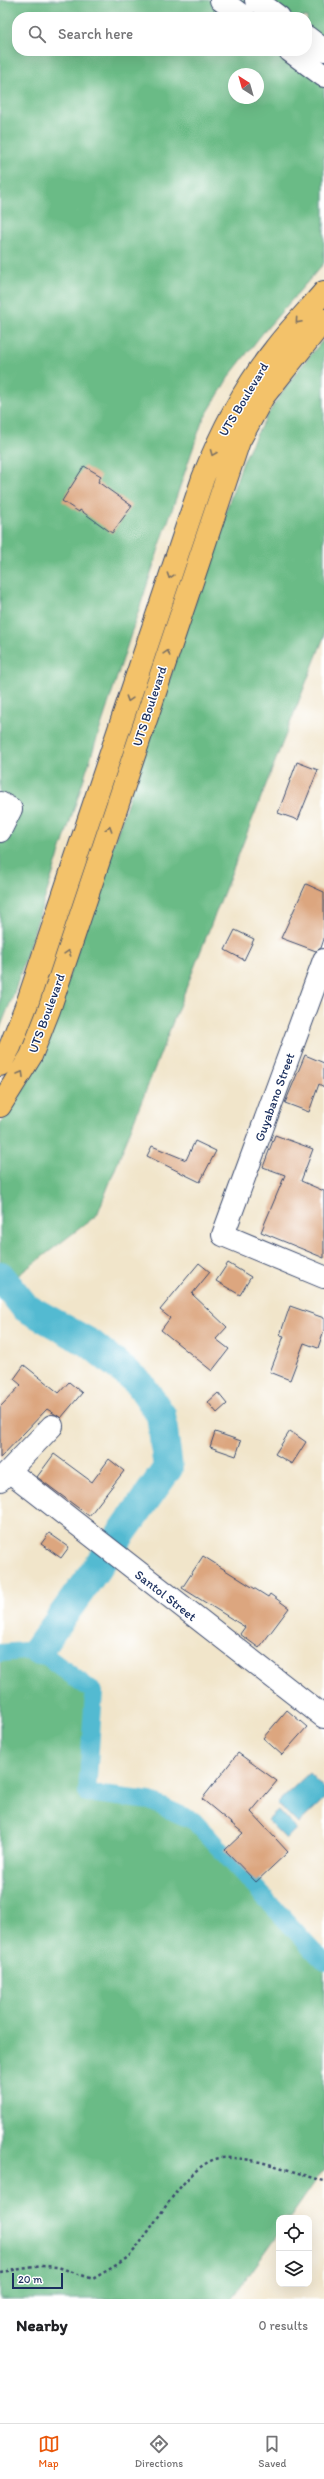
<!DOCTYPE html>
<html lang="en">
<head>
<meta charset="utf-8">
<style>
  body { margin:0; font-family:Itim,sans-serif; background:#f6f6f6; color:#202124 }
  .controls { position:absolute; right:12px; bottom:12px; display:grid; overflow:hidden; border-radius:8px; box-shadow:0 4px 16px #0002 }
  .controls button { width:36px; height:36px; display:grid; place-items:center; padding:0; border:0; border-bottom:1px solid #e0e0e0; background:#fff; color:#202124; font:20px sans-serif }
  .compass { position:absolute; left:228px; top:68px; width:36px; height:36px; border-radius:50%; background:#fff; box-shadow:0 4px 16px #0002; rotate:323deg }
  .scale { position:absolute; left:12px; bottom:10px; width:51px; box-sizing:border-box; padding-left:4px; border:2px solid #1b2f5e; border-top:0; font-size:11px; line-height:14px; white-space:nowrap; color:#1b2f5e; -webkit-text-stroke:3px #fff; paint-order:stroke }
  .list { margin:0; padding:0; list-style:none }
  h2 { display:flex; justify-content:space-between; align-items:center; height:52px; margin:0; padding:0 16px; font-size:17px }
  h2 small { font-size:13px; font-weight:400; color:#757577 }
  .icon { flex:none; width:22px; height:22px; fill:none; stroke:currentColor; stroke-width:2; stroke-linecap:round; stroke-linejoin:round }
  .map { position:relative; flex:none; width:324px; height:2299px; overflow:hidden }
  .search { position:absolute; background:#fff; box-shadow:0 4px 16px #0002; left:12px; right:12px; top:12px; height:44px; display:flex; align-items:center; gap:10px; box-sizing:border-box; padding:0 14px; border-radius:16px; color:#757577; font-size:15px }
  .sheet { height:124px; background:#fff }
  nav { display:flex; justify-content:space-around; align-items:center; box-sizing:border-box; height:56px; border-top:1px solid #e0e0e0; background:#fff; font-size:11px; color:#757577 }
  nav a { display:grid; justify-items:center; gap:2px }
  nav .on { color:#ea580c }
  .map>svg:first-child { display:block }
</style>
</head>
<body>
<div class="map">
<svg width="324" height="2299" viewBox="0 0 324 2299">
  <rect width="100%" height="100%" fill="#fff"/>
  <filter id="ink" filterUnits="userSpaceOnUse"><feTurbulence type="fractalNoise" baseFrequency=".025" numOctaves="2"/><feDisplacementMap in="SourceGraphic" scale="8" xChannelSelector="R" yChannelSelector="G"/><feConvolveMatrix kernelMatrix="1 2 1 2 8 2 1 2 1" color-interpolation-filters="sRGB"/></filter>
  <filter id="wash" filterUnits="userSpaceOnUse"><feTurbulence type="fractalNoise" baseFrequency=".012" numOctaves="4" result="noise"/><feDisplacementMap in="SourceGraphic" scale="16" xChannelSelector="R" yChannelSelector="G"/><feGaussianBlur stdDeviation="0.9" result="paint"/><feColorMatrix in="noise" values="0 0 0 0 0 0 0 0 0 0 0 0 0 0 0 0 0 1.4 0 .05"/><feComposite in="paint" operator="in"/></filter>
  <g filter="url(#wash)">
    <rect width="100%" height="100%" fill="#f1e5ca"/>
    <path fill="#6abb86" stroke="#427572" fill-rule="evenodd" d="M 0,0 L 324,0 L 324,263 L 262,334 L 230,375 L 202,422 L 162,539 L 13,996 L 0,1028 ZM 17,17 L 307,17 L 307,51 L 17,51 ZM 234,74 L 258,74 L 258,98 L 234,98 Z
      M 324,339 L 324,637 L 97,1215 L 0,1289 L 0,1124 L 16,1102 L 41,1058 L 241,467 C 261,419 290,378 324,339 Z
      M 38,1650 L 94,1692 L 87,1793 L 150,1801 L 194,1821 L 324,1962 L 324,2169 L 290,2218 L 279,2218 L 279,2233 L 232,2299 L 0,2299 L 0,1653 Z"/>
    <path fill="#53bad1" stroke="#377498" d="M 309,1773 L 324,1788 L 324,1799 L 298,1824 L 277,1803 Z
      M 278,1810 L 296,1829 L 286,1839 L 267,1820 Z"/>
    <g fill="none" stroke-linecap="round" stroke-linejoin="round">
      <path stroke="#53bad1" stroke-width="18" d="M 0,1653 L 38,1650 L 94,1692 L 87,1793 L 150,1801 L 194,1821 L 324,1962"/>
      <path stroke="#53bad1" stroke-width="30" d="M 0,1276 L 25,1307 L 91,1344 L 140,1384 L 161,1415 L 168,1468 L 38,1650"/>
    </g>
    <g id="blocks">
      <path fill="#dca67f" d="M 84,466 L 101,476 L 98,482 L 132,506 L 112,533 L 80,510 L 79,512 L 62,501 Z
        M 297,762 L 318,770 L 298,820 L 278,813 Z
        M 306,884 L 324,892 L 324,939 L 321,948 L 316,951 L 281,938 Z
        M 235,930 L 254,939 L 244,960 L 225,950 Z
        M 305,1055 L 324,1063 L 324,1087 L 319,1084 L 309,1112 L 285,1103 Z
        M 275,1135 L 313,1149 L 301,1181 L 324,1191 L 324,1258 L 261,1232 L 285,1175 L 263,1167 Z
        M 195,1141 L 216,1151 L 200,1182 L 147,1156 L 152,1146 L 186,1160 Z
        M 199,1263 L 210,1272 L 192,1294 L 227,1327 L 216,1339 L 229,1349 L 212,1371 L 161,1330 L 170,1318 L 160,1310 Z
        M 228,1263 L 251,1277 L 240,1295 L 216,1281 Z
        M 290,1306 L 324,1318 L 324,1330 L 318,1348 L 304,1343 L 290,1380 L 270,1372 L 284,1336 L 280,1335 Z
        M 24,1365 L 59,1393 L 69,1382 L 82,1393 L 61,1418 L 47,1409 L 0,1458 L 0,1407 L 21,1385 L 14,1379 Z
        M 218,1393 L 227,1404 L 217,1413 L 208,1402 Z
        M 290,1431 L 306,1442 L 292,1464 L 275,1454 Z
        M 215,1432 L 241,1441 L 236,1456 L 210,1447 Z
        M 54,1454 L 92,1482 L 109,1459 L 124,1471 L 89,1516 L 37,1477 Z
        M 49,1533 L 69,1547 L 61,1558 L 41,1544 Z
        M 203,1556 L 268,1597 L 270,1594 L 289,1608 L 259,1648 L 240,1634 L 245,1627 L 182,1588 Z
        M 287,1710 L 307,1727 L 282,1755 L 263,1738 Z
        M 238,1753 L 277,1781 L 251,1812 L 288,1852 L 256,1882 L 225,1850 L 243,1833 L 202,1799 Z"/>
    </g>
  </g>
  <g filter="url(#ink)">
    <use href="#blocks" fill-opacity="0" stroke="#3b4a6e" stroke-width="1"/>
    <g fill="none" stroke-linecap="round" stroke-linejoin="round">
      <defs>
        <path id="minor" d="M 221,0 L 244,17
          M 256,0 L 279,17
          M 307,37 L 324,50
          M 290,51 L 324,76
          M 0,803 L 11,809 L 0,831
          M 324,960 L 223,1235 L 324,1277
          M 9,1471 L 324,1717
          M 0,1480 L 52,1426"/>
        <path id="major" d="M 0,1065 L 10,1047 L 28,1001 L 203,478 C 221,432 243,389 274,350 C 289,330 308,311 324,292
          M 0,1106 L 31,1056 L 49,1010 L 239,441 L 263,397 L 324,320"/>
      </defs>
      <use href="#minor" stroke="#3b4a6e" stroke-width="24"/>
      <use href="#major" stroke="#3b4a6e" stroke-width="24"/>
      <path stroke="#3b4a6e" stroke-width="2.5" stroke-dasharray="3 3" stroke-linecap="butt" d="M 0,2272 L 42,2266 L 58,2267 L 93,2279 C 105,2271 121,2264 131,2254 C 152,2232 187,2161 221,2158 C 255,2156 292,2172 324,2181"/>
      <use href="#minor" stroke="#fff" stroke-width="22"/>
      <use href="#major" stroke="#f3c26a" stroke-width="22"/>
    </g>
    <defs><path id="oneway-chevron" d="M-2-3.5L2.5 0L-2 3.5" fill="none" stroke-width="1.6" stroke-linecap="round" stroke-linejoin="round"/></defs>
    <g stroke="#7c7163">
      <use href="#oneway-chevron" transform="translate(298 321) rotate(131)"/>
      <use href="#oneway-chevron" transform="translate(213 453) rotate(112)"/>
      <use href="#oneway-chevron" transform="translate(170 576) rotate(108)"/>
      <use href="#oneway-chevron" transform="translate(167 653) rotate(-72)"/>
      <use href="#oneway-chevron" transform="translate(129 699) rotate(108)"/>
      <use href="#oneway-chevron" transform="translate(109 829) rotate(-72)"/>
      <use href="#oneway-chevron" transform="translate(68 953) rotate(-72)"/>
      <use href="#oneway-chevron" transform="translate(21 1074) rotate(-60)"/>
    </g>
  </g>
  <g text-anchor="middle" stroke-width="3" stroke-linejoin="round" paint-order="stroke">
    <g font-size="13" fill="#1b2f5e" stroke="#fff">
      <text transform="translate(243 399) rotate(-59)" y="5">UTS Boulevard</text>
      <text transform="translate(149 706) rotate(-72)" y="5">UTS Boulevard</text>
      <text transform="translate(46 1013) rotate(-70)" y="5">UTS Boulevard</text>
      <text transform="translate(274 1097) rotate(-70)" y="5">Guyabano Street</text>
      <text transform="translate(166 1595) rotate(38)" y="5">Santol Street</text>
    </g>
  </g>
</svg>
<div class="controls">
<button><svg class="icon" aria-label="locate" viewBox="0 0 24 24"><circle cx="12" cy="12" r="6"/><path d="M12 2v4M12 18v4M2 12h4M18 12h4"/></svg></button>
<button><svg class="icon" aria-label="layers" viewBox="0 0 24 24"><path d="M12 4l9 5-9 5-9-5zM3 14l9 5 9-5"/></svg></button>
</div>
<svg class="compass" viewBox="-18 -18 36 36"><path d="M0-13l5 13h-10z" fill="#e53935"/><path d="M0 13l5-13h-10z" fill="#757577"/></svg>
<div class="scale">20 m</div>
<div class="search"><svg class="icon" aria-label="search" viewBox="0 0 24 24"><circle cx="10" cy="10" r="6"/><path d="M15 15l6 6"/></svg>Search here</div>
</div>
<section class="sheet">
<h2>Nearby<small>0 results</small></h2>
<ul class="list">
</ul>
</section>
<nav>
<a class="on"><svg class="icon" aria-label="map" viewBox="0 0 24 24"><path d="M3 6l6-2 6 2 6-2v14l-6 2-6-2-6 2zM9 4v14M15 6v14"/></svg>Map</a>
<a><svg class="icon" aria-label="directions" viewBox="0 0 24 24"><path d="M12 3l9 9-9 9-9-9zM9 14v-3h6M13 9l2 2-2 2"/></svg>Directions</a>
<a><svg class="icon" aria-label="saved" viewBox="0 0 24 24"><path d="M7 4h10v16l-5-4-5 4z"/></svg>Saved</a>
</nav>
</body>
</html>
